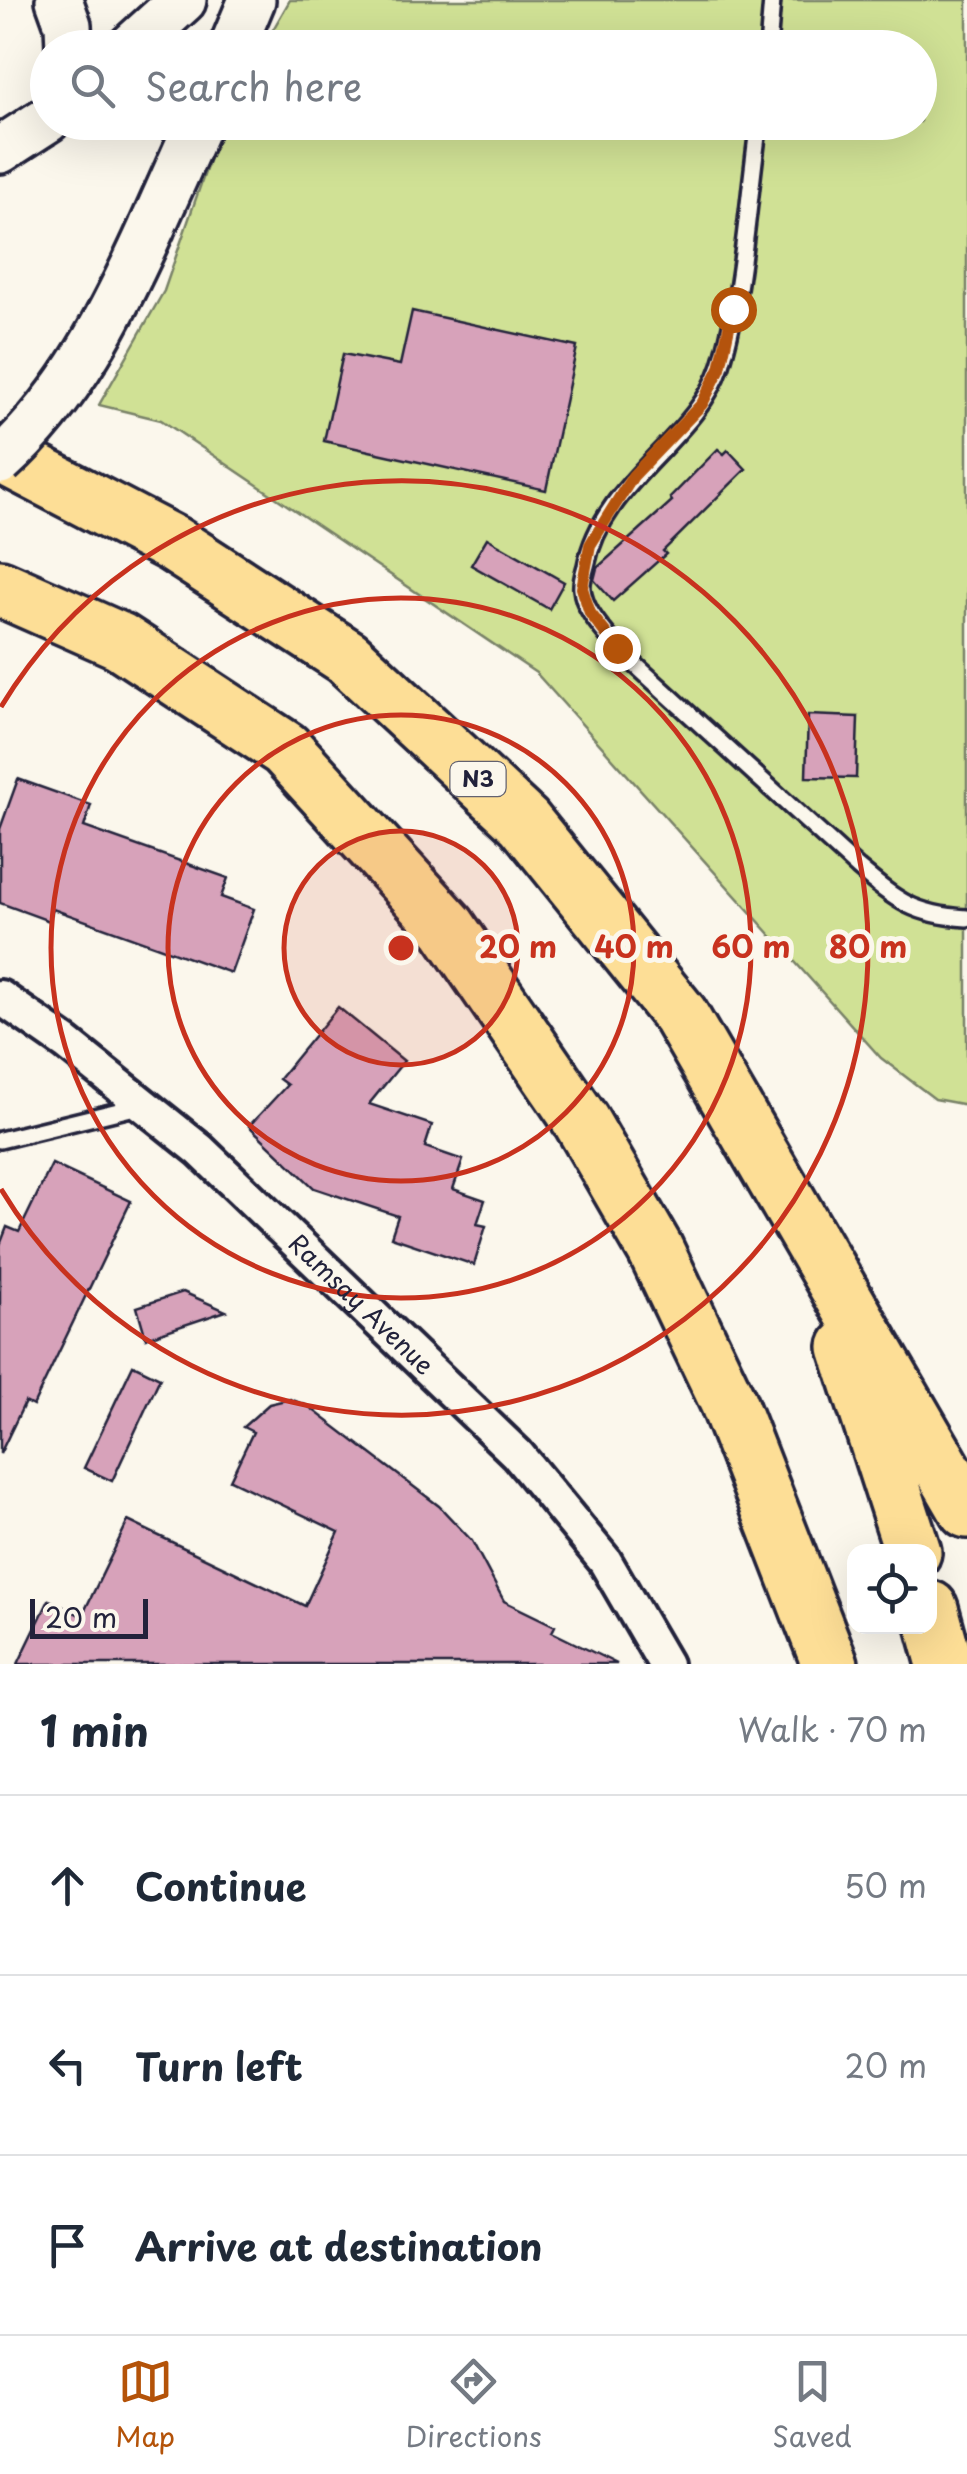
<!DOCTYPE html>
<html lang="en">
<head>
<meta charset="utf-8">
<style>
  body { margin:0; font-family:"Playpen Sans",sans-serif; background:#f2f2f3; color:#1f2937 }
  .controls { position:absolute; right:30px; bottom:30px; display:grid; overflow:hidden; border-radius:20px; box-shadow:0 10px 40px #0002 }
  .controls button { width:90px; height:90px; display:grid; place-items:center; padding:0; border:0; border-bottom:2px solid #e0e1e3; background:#fff; color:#1f2937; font:50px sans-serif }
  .scale { position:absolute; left:30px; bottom:25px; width:118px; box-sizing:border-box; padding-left:10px; border:5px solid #22223b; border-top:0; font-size:28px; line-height:35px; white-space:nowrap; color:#22223b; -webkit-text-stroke:8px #fbf7ec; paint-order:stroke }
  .stop { position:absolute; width:30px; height:30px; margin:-22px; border:8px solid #b45309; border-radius:50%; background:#fff }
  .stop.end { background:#b45309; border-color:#fff; box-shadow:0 2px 10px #0008 }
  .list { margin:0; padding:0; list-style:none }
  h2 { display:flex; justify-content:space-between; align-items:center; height:130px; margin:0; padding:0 40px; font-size:42px }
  h2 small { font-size:32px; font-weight:400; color:#747a83 }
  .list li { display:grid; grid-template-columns:65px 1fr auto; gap:30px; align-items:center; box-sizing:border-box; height:180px; padding:0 40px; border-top:2px solid #e0e1e3 }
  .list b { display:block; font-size:38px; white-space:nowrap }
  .list em { font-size:32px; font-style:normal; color:#747a83 }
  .icon { flex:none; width:55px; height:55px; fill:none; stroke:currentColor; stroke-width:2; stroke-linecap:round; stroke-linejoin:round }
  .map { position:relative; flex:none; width:967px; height:1664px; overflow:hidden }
  .search { position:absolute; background:#fff; box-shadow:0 10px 40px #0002; left:30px; right:30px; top:30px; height:110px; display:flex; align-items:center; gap:25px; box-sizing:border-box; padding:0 35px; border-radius:55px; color:#747a83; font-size:38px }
  .sheet { height:670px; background:#fff }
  nav { display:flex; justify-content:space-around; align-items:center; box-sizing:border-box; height:140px; border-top:2px solid #e0e1e3; background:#fff; font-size:28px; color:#747a83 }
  nav a { display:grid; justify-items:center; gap:5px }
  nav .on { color:#b45309 }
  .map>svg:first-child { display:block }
</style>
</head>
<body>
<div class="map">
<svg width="967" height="1664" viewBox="0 0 967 1664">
  <rect width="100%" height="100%" fill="#fbf7ec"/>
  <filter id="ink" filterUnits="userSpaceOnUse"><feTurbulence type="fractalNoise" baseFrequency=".01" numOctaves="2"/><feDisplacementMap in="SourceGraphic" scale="20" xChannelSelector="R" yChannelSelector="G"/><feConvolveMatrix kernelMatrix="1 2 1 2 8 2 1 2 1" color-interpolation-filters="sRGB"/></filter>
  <g filter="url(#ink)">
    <path fill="#d0e195" stroke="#798268" stroke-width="2.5" d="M 290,0 L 967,0 L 967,1105 L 935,1099 L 881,1058 L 536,673 L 161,420 L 99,405 L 164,291 L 222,123 L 920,122 L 920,48 L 263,47 Z"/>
    <path fill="#d7a2ba" stroke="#22223b" stroke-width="2.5" d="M 412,311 L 577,347 L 546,490 L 324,441 L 343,354 L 400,365 Z
      M 718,449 L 724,454 L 728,450 L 746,469 L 663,551 L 666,554 L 613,601 L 594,580 L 597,568 L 672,501 L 670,498 Z
      M 487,538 L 564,582 L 549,609 L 471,565 Z
      M 808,715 L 858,717 L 856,778 L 806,777 Z
      M 18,779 L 91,805 L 84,827 L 228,878 L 221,897 L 254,909 L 231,973 L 53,909 L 49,921 L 0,903 L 0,829 Z
      M 338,1007 L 404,1061 L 369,1104 L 432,1125 L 425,1147 L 463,1160 L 453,1189 L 485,1200 L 477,1224 L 486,1226 L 474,1265 L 391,1237 L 398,1216 L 314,1188 L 249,1126 L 287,1085 L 279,1079 Z
      M 52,1164 L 131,1201 L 33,1406 L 25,1402 L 0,1454 L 0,1245 L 7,1227 L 19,1232 Z
      M 183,1292 L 226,1311 L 146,1338 L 137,1307 Z
      M 133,1365 L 160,1378 L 112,1481 L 84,1468 Z
      M 290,1399 L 308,1406 L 439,1506 L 472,1541 L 504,1601 L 555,1626 L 552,1632 L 617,1664 L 18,1664 L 49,1600 L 82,1616 L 128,1521 L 305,1606 L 339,1532 L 230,1480 L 253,1432 L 243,1427 L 269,1404 Z"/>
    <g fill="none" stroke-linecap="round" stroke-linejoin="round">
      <defs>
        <path id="lane" d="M 768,48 L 772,0
          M 759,122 C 748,198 743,294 721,365 C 697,440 602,481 586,566 C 584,573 581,582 582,589 C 584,611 604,630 617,648 L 858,868 C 897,901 914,915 967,918
          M 0,1140 L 139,1106"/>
        <g id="street">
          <path id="s1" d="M 0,997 L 66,1043 L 200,1150 L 517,1454 L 605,1561 L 665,1664"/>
        </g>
        <path id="secondary" d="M 59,0 L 68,25 L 69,48
          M 130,48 L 183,0
          M 232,48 L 252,0
          M 0,150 L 48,119
          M 152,227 L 199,122"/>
        <path id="highway" d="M 0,454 L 173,544 L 347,657 L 524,822 L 680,1015 L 967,1510
          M 0,588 L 120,641 L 285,749 L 448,927 L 581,1121 L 655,1249 L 728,1402 L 830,1664
          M 847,1347 L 913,1552
          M 930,1609 L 945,1664"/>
      </defs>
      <use href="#lane" stroke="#22223b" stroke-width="22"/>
      <use href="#street" stroke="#22223b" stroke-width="40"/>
      <use href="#secondary" stroke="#22223b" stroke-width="52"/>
      <use href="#highway" stroke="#22223b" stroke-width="62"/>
      <use href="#lane" stroke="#fbf7ec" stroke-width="15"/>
      <use href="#street" stroke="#fbf7ec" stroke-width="32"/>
      <use href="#secondary" stroke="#fbf7ec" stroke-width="45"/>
      <use href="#highway" stroke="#fdde96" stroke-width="55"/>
      <defs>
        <path id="secondary-bridge" d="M 0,461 C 71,397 113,313 152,227"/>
      </defs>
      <use href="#secondary-bridge" stroke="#22223b" stroke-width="52" stroke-linecap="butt"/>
      <use href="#secondary-bridge" stroke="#fbf7ec" stroke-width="45"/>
    </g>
  </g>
  <g fill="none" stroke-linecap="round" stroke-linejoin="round" filter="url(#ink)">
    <path stroke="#b45309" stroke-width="12" d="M 617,648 L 590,613 L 582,588 L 590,545 L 633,476 L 702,404 L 720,368 L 733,309"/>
  </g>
  <circle cx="401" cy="948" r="117" fill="#c8321e" fill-opacity=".12"/>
  <g fill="none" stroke="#c8321e" stroke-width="5">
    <circle cx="401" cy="948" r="117"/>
    <circle cx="401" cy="948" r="233"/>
    <circle cx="401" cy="948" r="350"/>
    <path d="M1 707A467 467 0 1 1 1 1189"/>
  </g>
  <g text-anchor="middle" stroke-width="10" stroke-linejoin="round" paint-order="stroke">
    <rect fill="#fbf7ec" stroke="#636270" stroke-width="2.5" x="450.5" y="762" width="55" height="34" rx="8"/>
    <g font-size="22" font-weight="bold" fill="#22223b">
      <text x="478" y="787">N3</text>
    </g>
    <g font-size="25" fill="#22223b" stroke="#fbf7ec">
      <text dy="9" stroke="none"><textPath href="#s1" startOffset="475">Ramsay Avenue</textPath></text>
    </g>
  </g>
  <circle cx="401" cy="948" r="15" fill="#c8321e" stroke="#fbf7ec" stroke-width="5"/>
  <g font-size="30" text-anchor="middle" font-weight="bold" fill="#c8321e" stroke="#fbf7ec" stroke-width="10" stroke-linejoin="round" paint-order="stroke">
    <text x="518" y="958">20 m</text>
    <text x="634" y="958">40 m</text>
    <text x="751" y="958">60 m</text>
    <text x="868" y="958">80 m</text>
  </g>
</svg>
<div class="controls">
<button><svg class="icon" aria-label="locate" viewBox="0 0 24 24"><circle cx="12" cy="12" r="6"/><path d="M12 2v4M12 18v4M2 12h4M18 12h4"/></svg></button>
</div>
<div class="scale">20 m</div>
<div class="stop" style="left:733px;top:309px"></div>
<div class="stop end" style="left:617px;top:648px"></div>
<div class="search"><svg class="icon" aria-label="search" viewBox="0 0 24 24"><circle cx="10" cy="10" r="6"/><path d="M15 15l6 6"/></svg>Search here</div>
</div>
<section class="sheet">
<h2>1 min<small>Walk · 70 m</small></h2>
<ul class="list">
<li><svg class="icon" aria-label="ahead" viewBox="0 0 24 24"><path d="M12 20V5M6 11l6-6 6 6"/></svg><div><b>Continue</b></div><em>50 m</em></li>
<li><svg class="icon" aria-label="left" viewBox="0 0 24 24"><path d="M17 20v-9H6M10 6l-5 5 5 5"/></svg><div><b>Turn left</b></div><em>20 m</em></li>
<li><svg class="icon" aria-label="arrive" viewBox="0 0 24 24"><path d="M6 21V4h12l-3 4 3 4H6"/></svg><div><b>Arrive at destination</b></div></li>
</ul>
</section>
<nav>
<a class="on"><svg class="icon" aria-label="map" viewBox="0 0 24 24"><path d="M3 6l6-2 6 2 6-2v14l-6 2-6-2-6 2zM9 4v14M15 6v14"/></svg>Map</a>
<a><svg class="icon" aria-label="directions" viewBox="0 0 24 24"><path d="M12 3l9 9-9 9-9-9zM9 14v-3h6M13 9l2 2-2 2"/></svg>Directions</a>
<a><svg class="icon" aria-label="saved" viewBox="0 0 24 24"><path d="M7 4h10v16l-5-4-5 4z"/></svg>Saved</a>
</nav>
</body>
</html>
